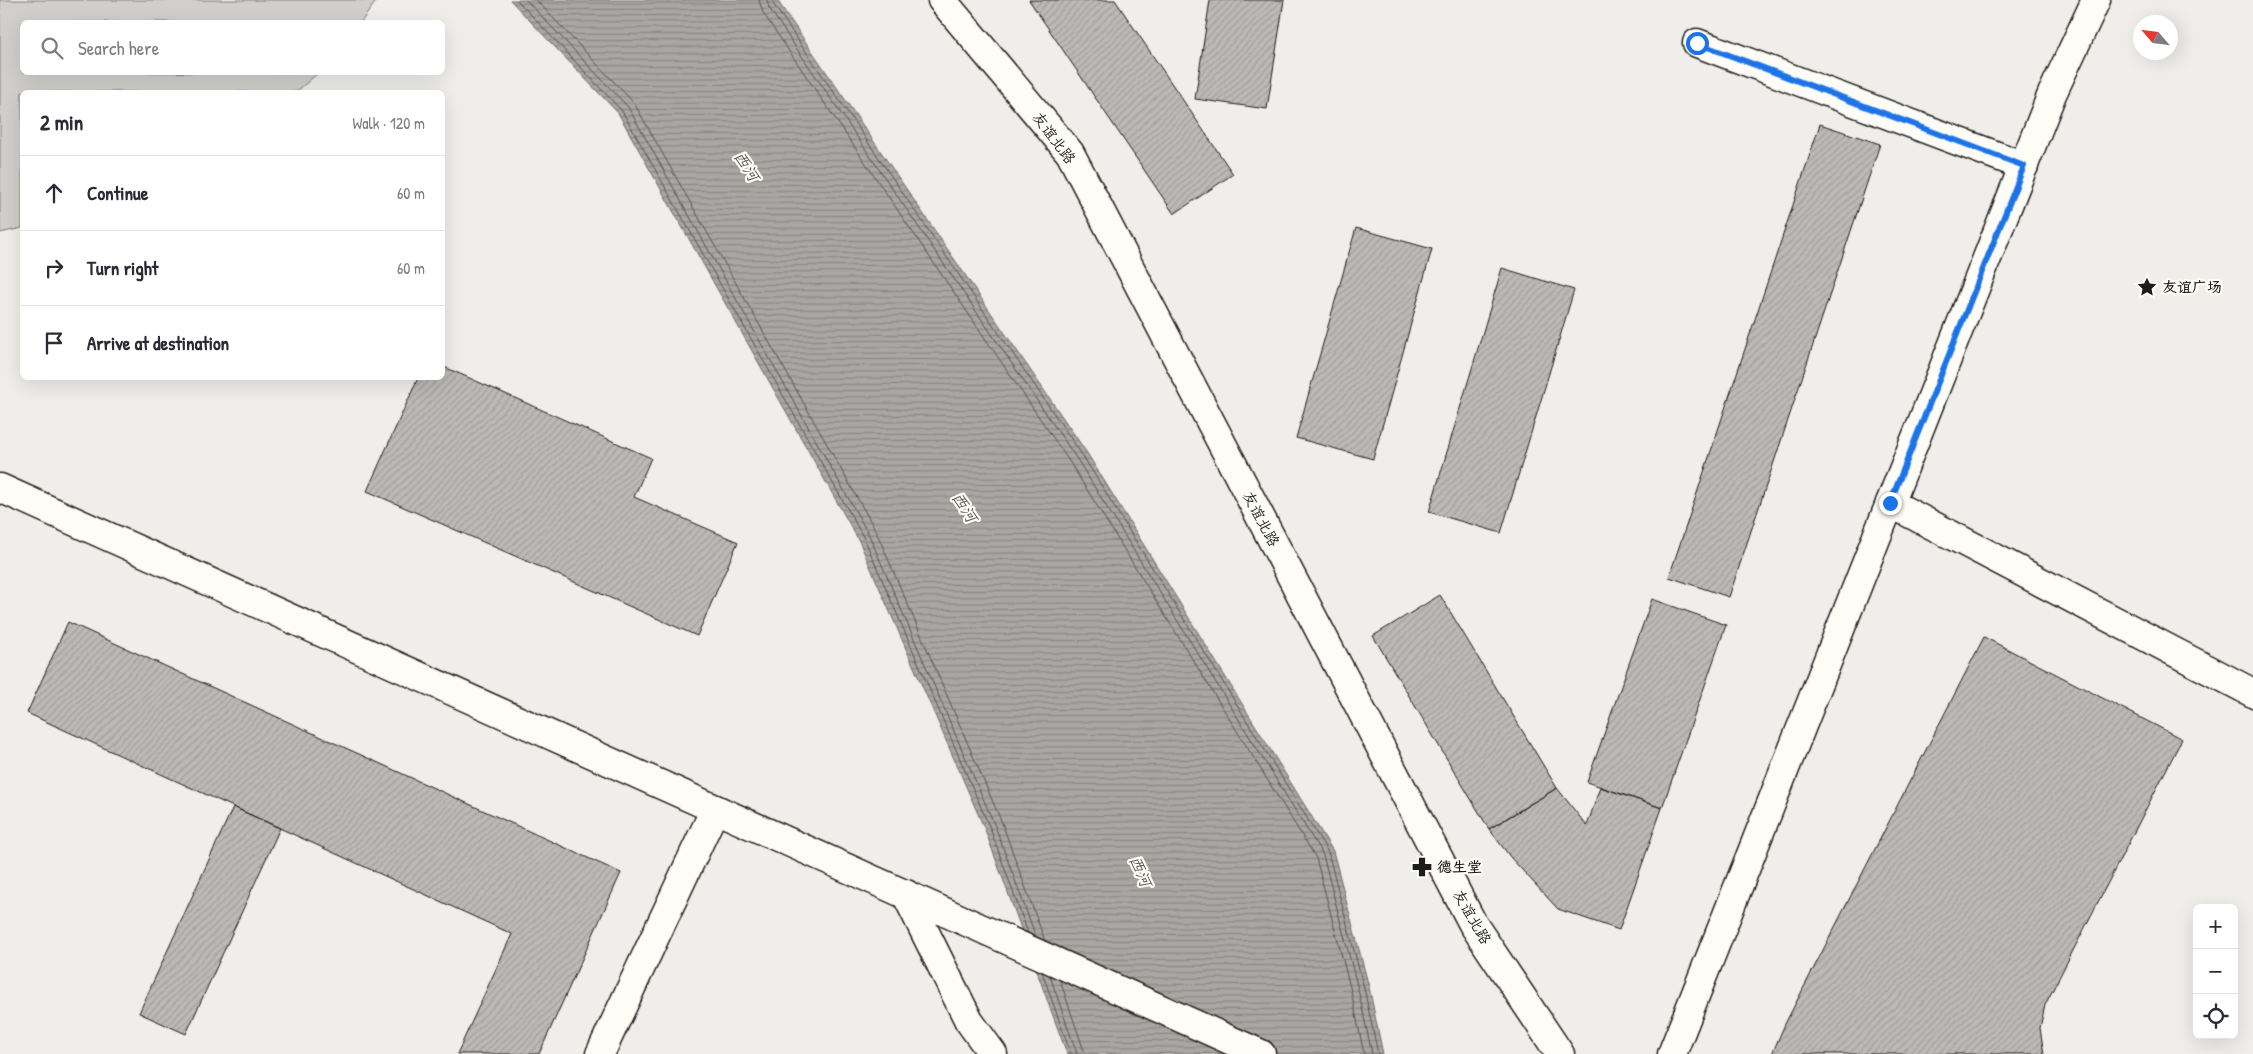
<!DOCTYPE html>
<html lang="en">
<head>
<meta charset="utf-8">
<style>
  body { margin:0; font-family:"Patrick Hand","LXGW WenKai TC",sans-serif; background:#f7f7f7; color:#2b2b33 }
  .controls { position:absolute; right:15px; bottom:15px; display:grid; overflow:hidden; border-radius:8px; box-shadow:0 5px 20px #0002 }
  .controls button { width:45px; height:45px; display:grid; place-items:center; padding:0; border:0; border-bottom:1px solid #e1e1e2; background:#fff; color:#2b2b33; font:25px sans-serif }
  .compass { position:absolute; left:2133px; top:15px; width:45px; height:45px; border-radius:50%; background:#fff; box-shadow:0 5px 20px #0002; rotate:298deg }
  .stop { position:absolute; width:15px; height:15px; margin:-11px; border:4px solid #1a73e8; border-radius:50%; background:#fff }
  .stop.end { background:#1a73e8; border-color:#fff; box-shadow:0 1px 5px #0008 }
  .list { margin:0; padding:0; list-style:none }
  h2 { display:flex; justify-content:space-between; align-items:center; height:65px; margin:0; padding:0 20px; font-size:21px }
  h2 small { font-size:16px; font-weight:400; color:#7c7c81 }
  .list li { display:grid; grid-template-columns:32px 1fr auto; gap:15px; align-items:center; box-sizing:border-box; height:75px; padding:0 20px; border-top:1px solid #e1e1e2 }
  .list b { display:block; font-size:19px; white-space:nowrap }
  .list em { font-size:16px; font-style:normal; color:#7c7c81 }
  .icon { flex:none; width:28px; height:28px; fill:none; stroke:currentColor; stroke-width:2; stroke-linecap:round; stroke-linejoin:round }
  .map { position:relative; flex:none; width:2253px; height:1054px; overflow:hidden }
  .search { position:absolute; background:#fff; box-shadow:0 5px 20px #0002; left:20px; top:20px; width:425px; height:55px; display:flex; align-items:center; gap:12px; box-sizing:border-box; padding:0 18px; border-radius:8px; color:#7c7c81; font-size:19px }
  .panel { position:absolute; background:#fff; box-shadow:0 5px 20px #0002; left:20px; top:90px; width:425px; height:290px; border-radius:8px }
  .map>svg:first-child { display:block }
</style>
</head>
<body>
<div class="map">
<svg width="2253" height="1054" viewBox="0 0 2253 1054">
  <defs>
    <pattern id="water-rules" width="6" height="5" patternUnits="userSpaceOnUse" patternTransform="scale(1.25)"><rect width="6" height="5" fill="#a8a7a3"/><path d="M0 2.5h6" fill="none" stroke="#888784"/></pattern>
    <pattern id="building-hatch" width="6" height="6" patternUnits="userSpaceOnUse" patternTransform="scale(1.25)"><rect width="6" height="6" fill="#bbbab6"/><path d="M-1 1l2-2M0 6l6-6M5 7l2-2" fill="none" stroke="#a09f9c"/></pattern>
  </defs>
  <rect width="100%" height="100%" fill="#f0eeea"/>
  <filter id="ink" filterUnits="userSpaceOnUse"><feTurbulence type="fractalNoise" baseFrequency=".02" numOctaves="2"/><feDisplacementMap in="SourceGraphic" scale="10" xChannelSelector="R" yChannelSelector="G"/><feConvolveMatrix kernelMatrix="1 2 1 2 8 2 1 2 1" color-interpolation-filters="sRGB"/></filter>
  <g filter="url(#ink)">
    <path fill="#d0cfcc" stroke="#767674" d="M 0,0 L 377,0 L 361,22 L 22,22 L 22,72 L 318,73 L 296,92 L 22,92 L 22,228 L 0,233 Z"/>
    <path fill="url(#water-rules)" stroke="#706f6d" d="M 510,0 L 777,0 L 1087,453 L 1333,851 L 1369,987 L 1383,1054 L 1067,1054 L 985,830 L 859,541 L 618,113 Z"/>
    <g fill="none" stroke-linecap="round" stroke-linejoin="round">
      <path stroke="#545452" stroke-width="1" d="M 517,0 L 622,111 L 864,538 L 990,828 L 1028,933
        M 526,0 L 628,107 L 869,535 L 995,826 L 1036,937
        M 536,0 L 634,103 L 876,531 L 1002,823 L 1045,941
        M 759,0 L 763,13 L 1071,464 L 1316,858 L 1351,991 L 1364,1054
        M 767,0 L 769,8 L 1077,459 L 1323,855 L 1358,989 L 1372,1054
        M 773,0 L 774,5 L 1083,456 L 1328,852 L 1364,988 L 1378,1054
        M 1042,972 L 1071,1054
        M 1050,976 L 1077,1054
        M 1060,980 L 1085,1054"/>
    </g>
    <path fill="url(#building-hatch)" stroke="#1c1c1c" d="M 1029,0 L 1115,0 L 1233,174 L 1174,214 Z
      M 1210,0 L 1284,0 L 1267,109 L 1195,99 Z
      M 1820,124 L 1880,144 L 1729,597 L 1669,577 Z
      M 1356,228 L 1432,249 L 1373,459 L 1296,438 Z
      M 1502,268 L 1574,290 L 1501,533 L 1429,512 Z
      M 442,366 L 651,458 L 634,497 L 738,542 L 697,636 L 367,491 L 418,378 L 442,378 Z
      M 1440,595 L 1557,788 L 1489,829 L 1373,636 Z
      M 1652,599 L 1726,625 L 1662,808 L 1587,782 Z
      M 68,622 L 621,873 L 539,1054 L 457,1054 L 512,934 L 27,713 Z
      M 1984,637 L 2182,739 L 2045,1005 L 2040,1028 L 2044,1054 L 1772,1054 L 1785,1024 Z
      M 1600,787 L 1662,808 L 1619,930 L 1558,909 L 1511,858 L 1489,829 L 1557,788 L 1587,826 Z
      M 233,807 L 280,828 L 186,1034 L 139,1013 Z"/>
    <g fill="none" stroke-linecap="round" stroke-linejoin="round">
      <defs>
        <path id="minor" d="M 942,0 L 1070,153 L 1473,924 L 1560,1054
          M 1697,43 L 2024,166
          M 1890,503 L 2253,693
          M 906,894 L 969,1021 L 993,1054
          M 600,1054 L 715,809"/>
        <path id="major" d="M 0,488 L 1261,1054
          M 1672,1054 L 2052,94 L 2096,0"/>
      </defs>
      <use href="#minor" stroke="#1c1c1c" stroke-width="31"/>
      <use href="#major" stroke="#1c1c1c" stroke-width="31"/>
      <use href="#minor" stroke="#fdfcf7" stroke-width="28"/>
      <use href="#major" stroke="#fdfcf7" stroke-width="28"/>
    </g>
  </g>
  <g fill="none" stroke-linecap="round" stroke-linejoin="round" filter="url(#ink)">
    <path stroke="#1a73e8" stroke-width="6" d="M 1697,43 L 2024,166 L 1890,503"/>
  </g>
  <defs>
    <symbol id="sight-bare" viewBox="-9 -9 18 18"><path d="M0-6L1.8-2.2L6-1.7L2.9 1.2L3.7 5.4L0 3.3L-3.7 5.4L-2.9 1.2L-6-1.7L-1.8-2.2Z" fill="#1c1c1c" stroke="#fdfcf7" stroke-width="2.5" paint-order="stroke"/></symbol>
    <symbol id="pharmacy-bare" viewBox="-9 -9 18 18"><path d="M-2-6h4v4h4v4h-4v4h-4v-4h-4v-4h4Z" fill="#1c1c1c" stroke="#fdfcf7" stroke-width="2.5" paint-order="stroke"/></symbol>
  </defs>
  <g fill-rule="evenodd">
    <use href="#sight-bare" x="2133" y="273" width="28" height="28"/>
    <use href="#pharmacy-bare" x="1408" y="853" width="28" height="28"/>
  </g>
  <g text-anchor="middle" stroke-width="4.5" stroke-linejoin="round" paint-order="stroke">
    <g font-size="15" fill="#1c1c1c" stroke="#fdfcf7">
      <text transform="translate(1054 138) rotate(53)" y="5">友谊北路</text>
      <text transform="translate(1261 519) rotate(62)" y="5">友谊北路</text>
      <text transform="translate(1472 917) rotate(60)" y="5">友谊北路</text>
    </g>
    <g font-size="15" font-weight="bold" fill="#1c1c1c" stroke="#fdfcf7" text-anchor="start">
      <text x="2162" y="292">友谊广场</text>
      <text x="1437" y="872">德生堂</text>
    </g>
    <g font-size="16" font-style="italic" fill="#5b5b59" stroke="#fdfcf7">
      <text transform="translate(747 166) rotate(57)" y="6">西河</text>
      <text transform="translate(965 507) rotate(57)" y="6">西河</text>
      <text transform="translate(1141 871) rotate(66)" y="6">西河</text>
    </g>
  </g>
</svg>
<div class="controls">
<button>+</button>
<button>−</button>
<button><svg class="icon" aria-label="locate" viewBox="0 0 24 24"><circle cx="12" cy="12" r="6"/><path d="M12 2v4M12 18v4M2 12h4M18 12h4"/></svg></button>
</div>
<svg class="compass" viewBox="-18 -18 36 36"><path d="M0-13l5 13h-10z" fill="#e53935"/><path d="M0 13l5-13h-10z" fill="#7c7c81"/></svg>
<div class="stop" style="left:1697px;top:43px"></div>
<div class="stop end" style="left:1890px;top:503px"></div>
<div class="search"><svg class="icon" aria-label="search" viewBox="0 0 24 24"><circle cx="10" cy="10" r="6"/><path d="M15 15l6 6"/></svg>Search here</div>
<section class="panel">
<h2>2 min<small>Walk · 120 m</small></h2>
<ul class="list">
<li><svg class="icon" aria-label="ahead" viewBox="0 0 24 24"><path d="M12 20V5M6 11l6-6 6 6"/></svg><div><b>Continue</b></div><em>60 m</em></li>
<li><svg class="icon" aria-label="right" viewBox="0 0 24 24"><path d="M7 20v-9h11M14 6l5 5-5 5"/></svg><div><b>Turn right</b></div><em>60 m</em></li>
<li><svg class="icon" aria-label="arrive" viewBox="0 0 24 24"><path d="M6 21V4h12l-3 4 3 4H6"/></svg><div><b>Arrive at destination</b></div></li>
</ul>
</section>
</div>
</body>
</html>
